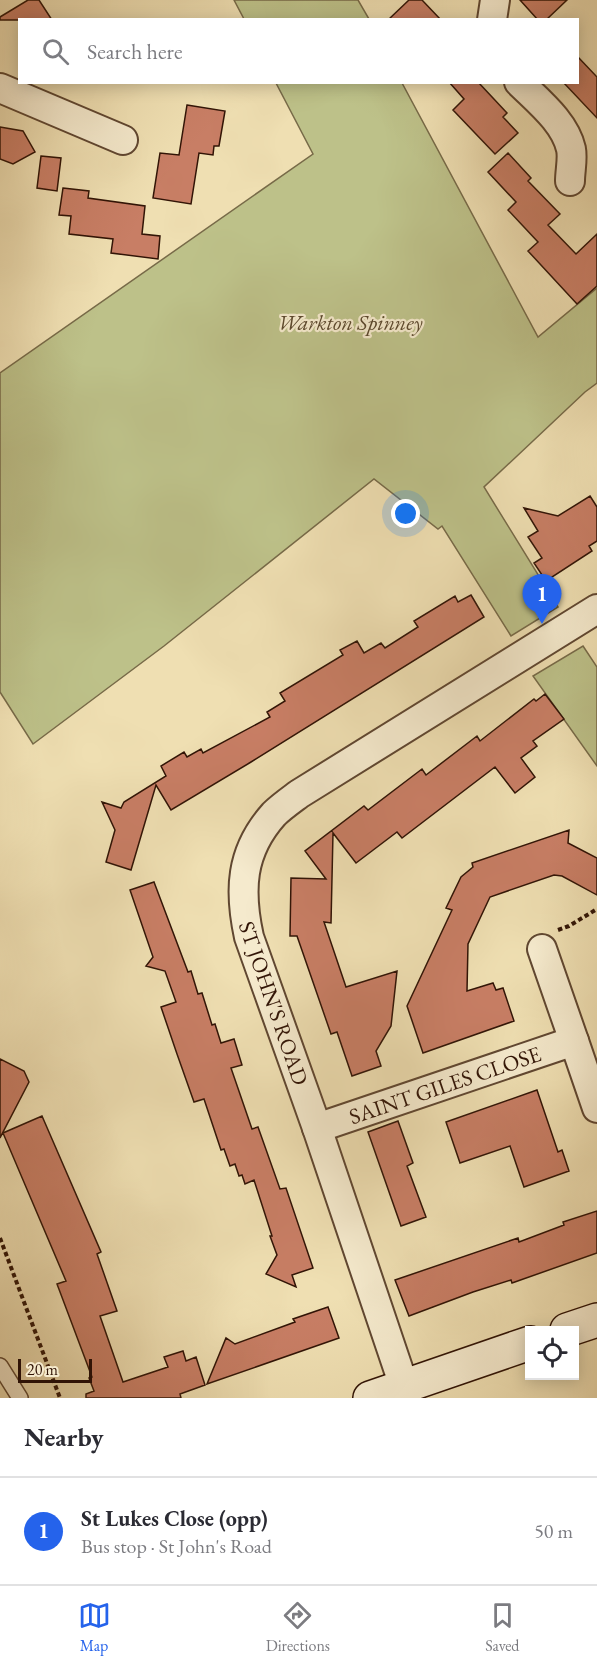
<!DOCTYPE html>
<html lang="en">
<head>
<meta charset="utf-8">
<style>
  body { margin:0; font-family:"EB Garamond",serif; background:#f2f2f3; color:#2b2b33 }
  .controls { position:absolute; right:18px; bottom:18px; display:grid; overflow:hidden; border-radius:0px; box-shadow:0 3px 15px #0003 }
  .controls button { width:54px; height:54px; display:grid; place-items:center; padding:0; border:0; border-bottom:2px solid #e1e1e2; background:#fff; color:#2b2b33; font:30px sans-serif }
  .scale { position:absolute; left:18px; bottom:15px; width:74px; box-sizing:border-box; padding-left:6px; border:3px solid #311406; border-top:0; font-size:16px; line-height:21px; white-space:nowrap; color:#311406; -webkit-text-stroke:4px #f5eacd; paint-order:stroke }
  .you { position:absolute; left:406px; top:514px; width:21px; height:21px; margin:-15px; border:4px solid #fff; border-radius:50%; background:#1a73e8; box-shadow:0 0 0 9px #1a73e833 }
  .badge { display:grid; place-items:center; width:39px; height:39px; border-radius:50%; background:#2563eb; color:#fff; font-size:20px; font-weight:700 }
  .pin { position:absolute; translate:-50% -50px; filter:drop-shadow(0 2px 3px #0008) }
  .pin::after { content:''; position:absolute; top:32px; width:21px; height:18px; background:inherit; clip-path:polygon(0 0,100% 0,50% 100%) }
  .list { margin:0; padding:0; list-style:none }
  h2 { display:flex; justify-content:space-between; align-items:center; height:78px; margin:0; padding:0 24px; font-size:26px }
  h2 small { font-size:20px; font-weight:400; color:#7c7c81 }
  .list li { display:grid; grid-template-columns:39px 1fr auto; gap:18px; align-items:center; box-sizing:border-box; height:108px; padding:0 24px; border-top:2px solid #e1e1e2 }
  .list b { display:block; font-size:22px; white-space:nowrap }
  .list p { margin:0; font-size:20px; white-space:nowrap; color:#7c7c81 }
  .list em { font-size:20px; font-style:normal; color:#7c7c81 }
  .icon { flex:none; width:33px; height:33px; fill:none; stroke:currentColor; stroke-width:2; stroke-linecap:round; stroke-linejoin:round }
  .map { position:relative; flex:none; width:597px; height:1398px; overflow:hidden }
  .search { position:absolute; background:#fff; box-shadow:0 3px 15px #0003; left:18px; right:18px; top:18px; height:66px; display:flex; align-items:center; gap:15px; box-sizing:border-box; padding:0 21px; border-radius:0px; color:#7c7c81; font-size:22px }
  .sheet { height:186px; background:#fff }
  nav { display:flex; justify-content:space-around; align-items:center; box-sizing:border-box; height:84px; border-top:2px solid #e1e1e2; background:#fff; font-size:16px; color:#7c7c81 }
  nav a { display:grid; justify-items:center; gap:3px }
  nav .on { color:#2563eb }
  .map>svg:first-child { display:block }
</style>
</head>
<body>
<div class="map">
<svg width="597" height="1398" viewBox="0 0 597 1398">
  <rect width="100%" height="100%" fill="#efdfb2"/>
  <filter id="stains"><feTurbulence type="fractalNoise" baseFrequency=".00333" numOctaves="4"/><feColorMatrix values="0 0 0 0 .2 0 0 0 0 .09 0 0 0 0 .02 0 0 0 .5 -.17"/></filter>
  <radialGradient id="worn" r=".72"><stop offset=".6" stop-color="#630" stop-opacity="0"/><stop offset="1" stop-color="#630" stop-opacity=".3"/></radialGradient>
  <path fill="#bdc189" stroke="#776a48" stroke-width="1.5" d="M 234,0 L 358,0 L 369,19 L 244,19 Z
    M 276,83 L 402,83 L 538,337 L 597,288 L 597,383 L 585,392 L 484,487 L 558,607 L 511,636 L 442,526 L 438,529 L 374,479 L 164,646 L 33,744 L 0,692 L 0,373 L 313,154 Z
    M 583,646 L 597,667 L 597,766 L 533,676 Z"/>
  <path fill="#c87e65" stroke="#311406" stroke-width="1.5" d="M 28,0 L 39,0 L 52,20 L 0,20 L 0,17 Z
    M 409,0 L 422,0 L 441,20 L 388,20 Z
    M 520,0 L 567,0 L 546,20 L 538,20 Z
    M 578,57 L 597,77 L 597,118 L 563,82 L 578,82 Z
    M 449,82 L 478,82 L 507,113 L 503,117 L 518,133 L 495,154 L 453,110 L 464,99 Z
    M 187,105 L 225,111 L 219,146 L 214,146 L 213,155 L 199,153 L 191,204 L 153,198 L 160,153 L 179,155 Z
    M 0,127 L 23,131 L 35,152 L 13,164 L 0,159 Z
    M 508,153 L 531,178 L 528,181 L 560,214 L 548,225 L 576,254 L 597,234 L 597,286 L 577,304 L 528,251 L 538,242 L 508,210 L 516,202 L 488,172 Z
    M 41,156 L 61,158 L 57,191 L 37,188 Z
    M 63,188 L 89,191 L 88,198 L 145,206 L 142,234 L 160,236 L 158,259 L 111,253 L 113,239 L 69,234 L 71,216 L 59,215 Z
    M 590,496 L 597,507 L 597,541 L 589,546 L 592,551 L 546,581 L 534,563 L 542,558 L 528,537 L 538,531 L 524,508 L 558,516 Z
    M 471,595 L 484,617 L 251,762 L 171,810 L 156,785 L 131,870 L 106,862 L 115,830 L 102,802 L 121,808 L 124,802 L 166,776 L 161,766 L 184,752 L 187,757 L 201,749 L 203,753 L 270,717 L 267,712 L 285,701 L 280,693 L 343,655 L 340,650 L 357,641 L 364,653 L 381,643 L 385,648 L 418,627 L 414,621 L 455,596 L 458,602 Z
    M 545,694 L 564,719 L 533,741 L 537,746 L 521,758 L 535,777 L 515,793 L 495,767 L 402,838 L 397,832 L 356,863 L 333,833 L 331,923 L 324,922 L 346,987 L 397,971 L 391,1026 L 376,1051 L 381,1066 L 352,1076 L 337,1032 L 331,1034 L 297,936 L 290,936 L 291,878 L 326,879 L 305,851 L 364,806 L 368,810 L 422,769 L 426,775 L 477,736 L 480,741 L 534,699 L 536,701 Z
    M 569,830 L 568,843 L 597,858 L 597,895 L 562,876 L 554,875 L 490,897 L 468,944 L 467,991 L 493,983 L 496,990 L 503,988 L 514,1021 L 423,1053 L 407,1006 L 452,910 L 446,908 L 461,877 L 473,867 L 472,863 Z
    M 154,882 L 188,972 L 191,971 L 198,994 L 202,993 L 212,1025 L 215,1024 L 221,1043 L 234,1039 L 242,1065 L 231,1068 L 252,1129 L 258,1127 L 280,1189 L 286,1188 L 313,1268 L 292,1275 L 296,1287 L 266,1274 L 277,1255 L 270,1236 L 272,1236 L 254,1180 L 245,1184 L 242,1175 L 239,1176 L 235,1164 L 230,1166 L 224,1149 L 221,1150 L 204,1099 L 194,1102 L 177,1054 L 161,1007 L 176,1002 L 165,971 L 146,966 L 153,957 L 130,890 Z
    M 0,1059 L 24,1071 L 29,1082 L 0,1138 Z
    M 537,1090 L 558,1152 L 562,1150 L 569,1171 L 524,1187 L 510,1146 L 460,1163 L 446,1122 Z
    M 42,1116 L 101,1252 L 97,1254 L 117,1311 L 100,1316 L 123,1382 L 168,1367 L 164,1357 L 183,1351 L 186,1361 L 196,1357 L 205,1385 L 180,1394 L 181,1398 L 86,1398 L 86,1394 L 94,1391 L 89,1378 L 92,1377 L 57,1284 L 66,1281 L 3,1133 Z
    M 398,1121 L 413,1163 L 407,1166 L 426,1217 L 401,1226 L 368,1132 Z
    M 597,1211 L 597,1253 L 512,1283 L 511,1280 L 473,1292 L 409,1316 L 395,1280 L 518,1238 L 519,1242 L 564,1225 L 563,1222 Z
    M 328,1307 L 339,1338 L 207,1384 L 226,1338 L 235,1344 L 295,1322 L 293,1319 Z"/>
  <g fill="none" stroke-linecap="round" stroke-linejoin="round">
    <defs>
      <path id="lane" d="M 0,1366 L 20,1398"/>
      <g id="street">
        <path d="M 492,20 L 495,0"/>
        <path d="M 519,82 C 538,101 565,122 571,149 C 573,159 570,171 570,181"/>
        <path d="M 0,88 L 123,140"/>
        <path d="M 542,949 L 574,1041"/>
        <path id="s1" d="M 317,1128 L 574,1041 L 597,1108"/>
        <path d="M 404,1386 L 317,1128 L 249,937 C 239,891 240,852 274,814 C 281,807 291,800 299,794 L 597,609"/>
      </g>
      <path id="secondary" d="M 567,1330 L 597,1320
        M 370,1398 L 530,1343"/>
    </defs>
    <use href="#lane" stroke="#604731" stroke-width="18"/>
    <use href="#street" stroke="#604731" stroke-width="32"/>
    <use href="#secondary" stroke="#311406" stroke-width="36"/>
    <path stroke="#311406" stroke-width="4" stroke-dasharray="4.5 3" stroke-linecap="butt" d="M 558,930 L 569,926 L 597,909
      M 0,1238 L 60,1398"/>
    <use href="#lane" stroke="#f5eacd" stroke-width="15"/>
    <use href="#street" stroke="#f5eacd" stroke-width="28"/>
    <use href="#secondary" stroke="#f5eacd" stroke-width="33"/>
  </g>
  <g text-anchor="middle" stroke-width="4.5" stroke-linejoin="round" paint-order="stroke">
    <g font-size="22" font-style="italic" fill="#5b482d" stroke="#f5eacd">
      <text x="350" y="330">Warkton Spinney</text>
    </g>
    <g font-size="22" fill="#311406" stroke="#f5eacd">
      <text transform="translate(274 1003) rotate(71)" y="8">ST JOHN'S ROAD</text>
      <text dy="8" stroke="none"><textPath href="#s1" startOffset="135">SAINT GILES CLOSE</textPath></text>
    </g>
  </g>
  <rect width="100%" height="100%" filter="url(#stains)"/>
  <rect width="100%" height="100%" fill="url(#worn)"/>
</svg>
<div class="controls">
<button><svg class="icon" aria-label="locate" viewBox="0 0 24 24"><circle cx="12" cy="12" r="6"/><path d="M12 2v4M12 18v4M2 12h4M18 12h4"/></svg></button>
</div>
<div class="scale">20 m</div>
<div class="you"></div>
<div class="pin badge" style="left:542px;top:624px">1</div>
<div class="search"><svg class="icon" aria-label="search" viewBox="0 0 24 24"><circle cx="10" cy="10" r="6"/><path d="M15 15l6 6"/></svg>Search here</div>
</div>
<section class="sheet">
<h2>Nearby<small></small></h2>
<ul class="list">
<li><span class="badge">1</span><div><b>St Lukes Close (opp)</b><p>Bus stop · St John's Road</p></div><em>50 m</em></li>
</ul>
</section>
<nav>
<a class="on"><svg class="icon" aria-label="map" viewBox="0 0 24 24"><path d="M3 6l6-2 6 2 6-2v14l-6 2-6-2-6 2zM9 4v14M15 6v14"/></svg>Map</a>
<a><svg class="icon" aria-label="directions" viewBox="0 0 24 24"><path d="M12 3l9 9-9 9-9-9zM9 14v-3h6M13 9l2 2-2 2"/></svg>Directions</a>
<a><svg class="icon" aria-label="saved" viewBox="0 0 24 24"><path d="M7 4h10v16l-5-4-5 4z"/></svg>Saved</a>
</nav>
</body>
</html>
